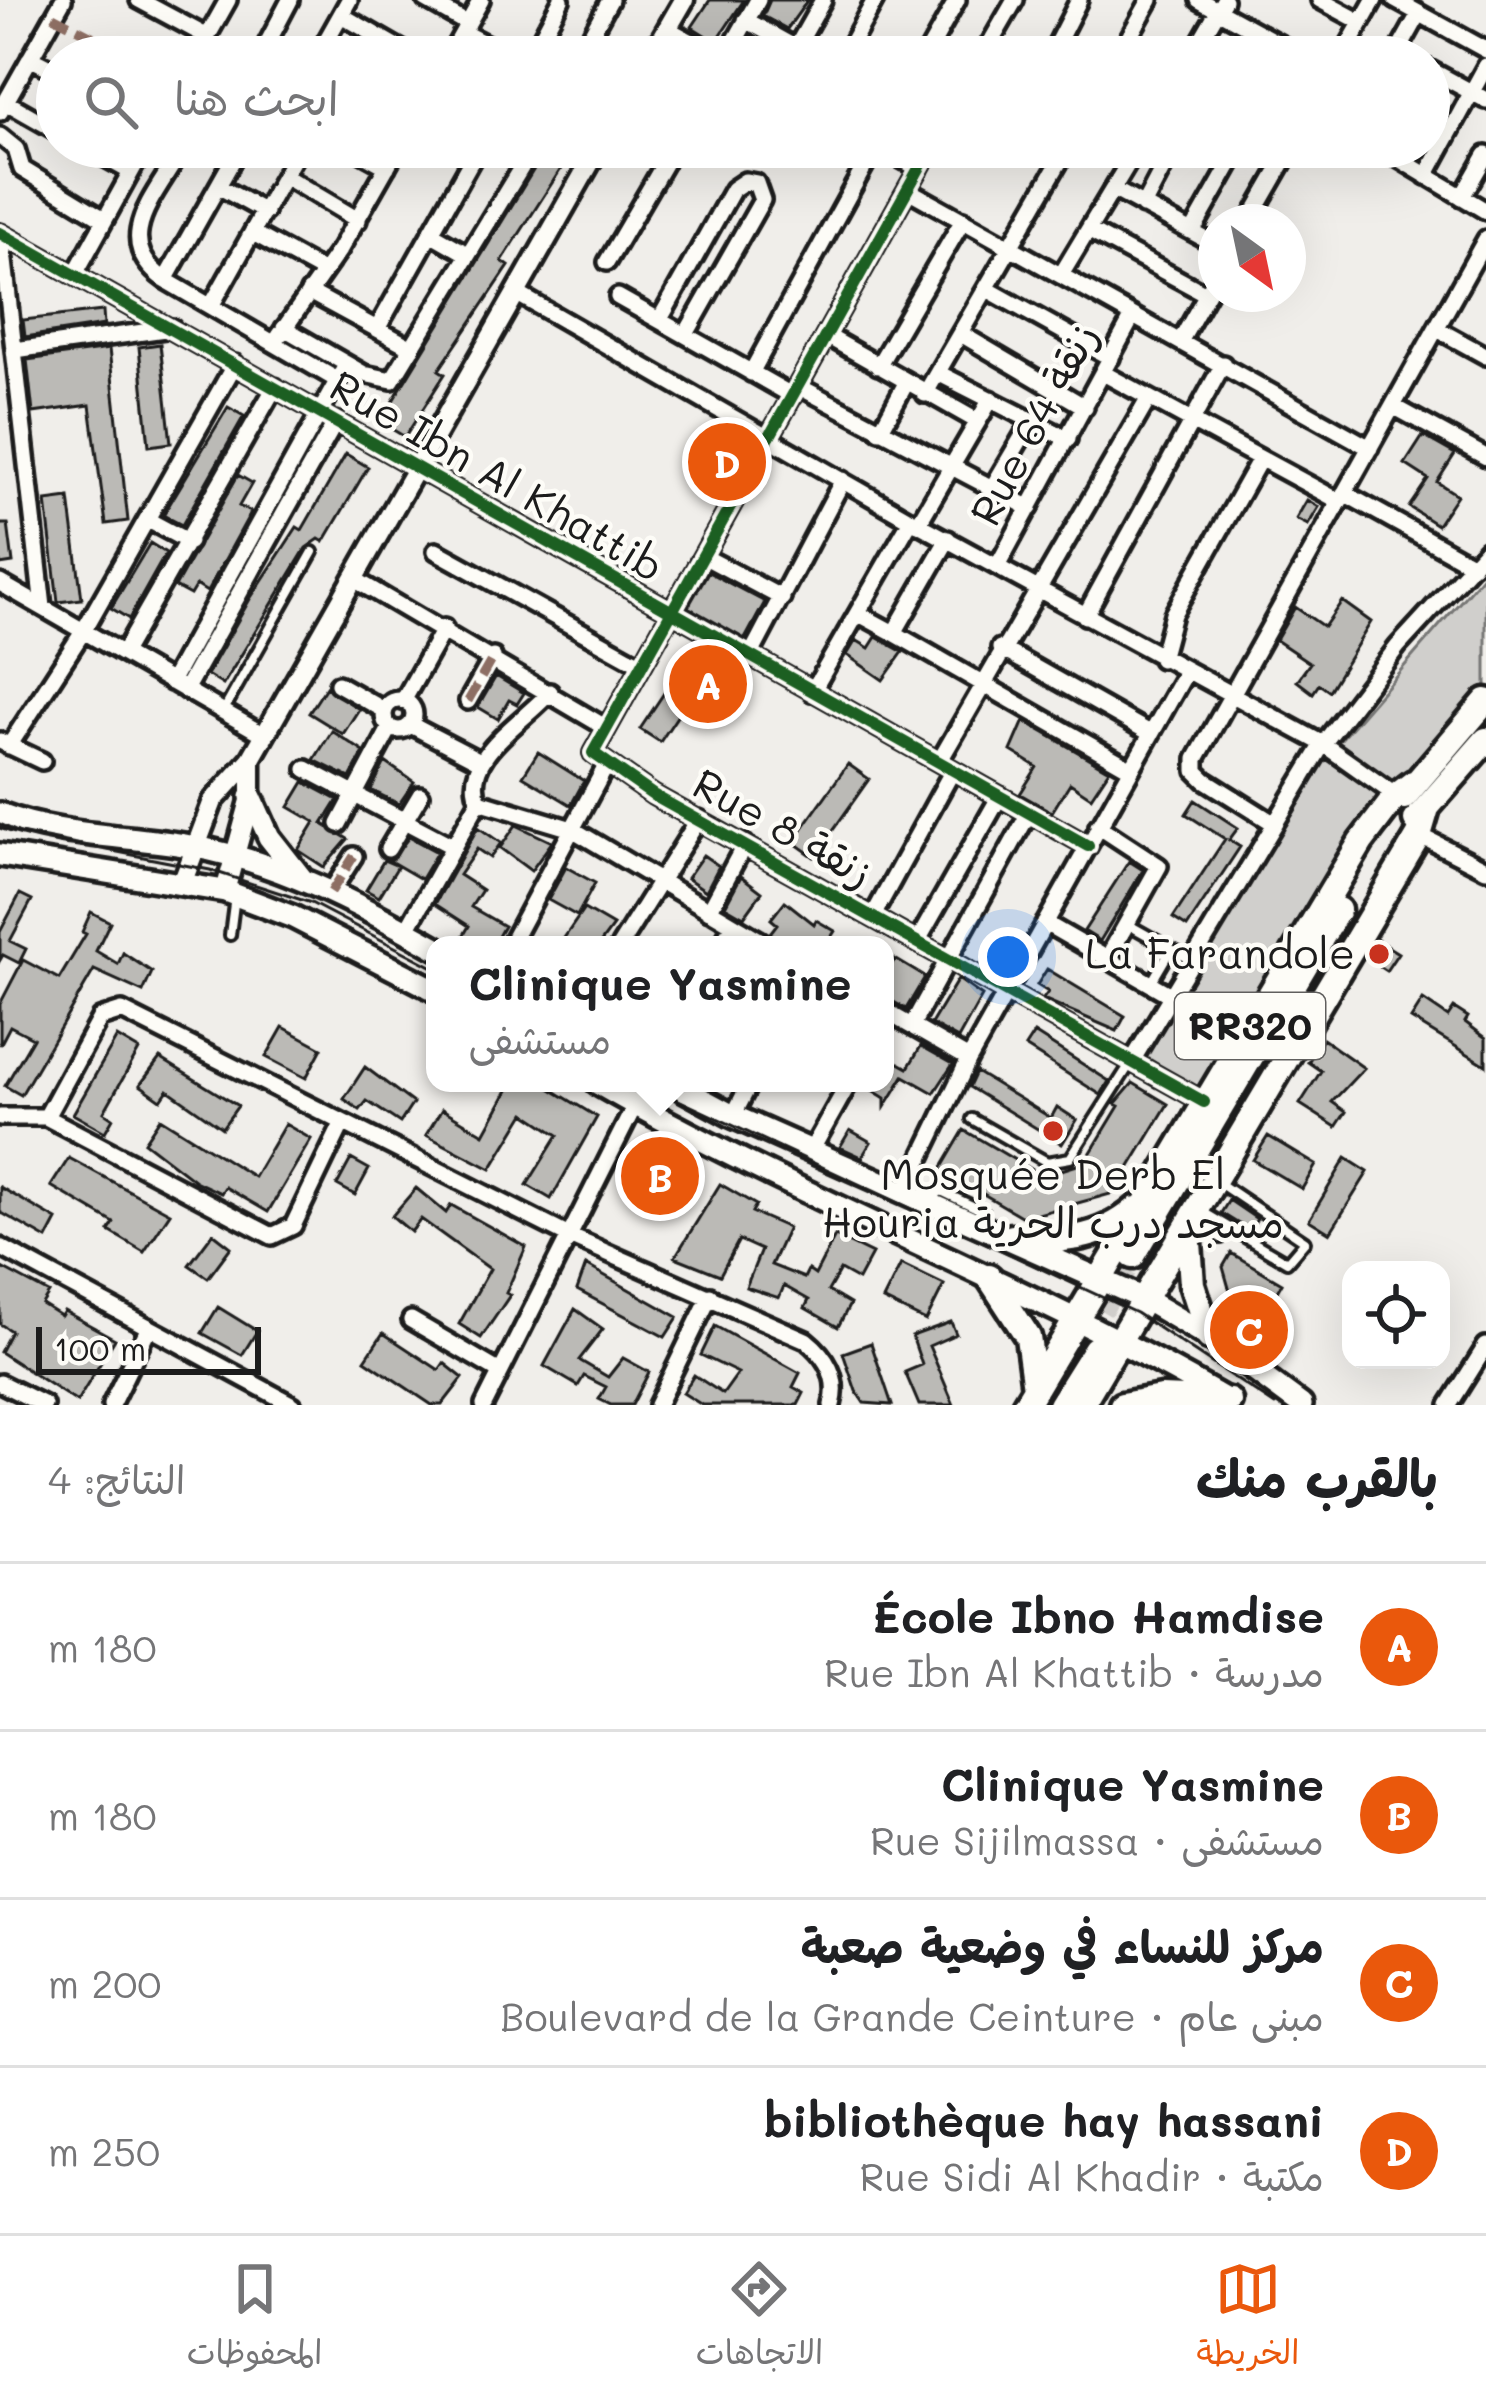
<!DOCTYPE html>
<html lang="ar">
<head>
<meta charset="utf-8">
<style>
  body { margin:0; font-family:Mali,"Playpen Sans Arabic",sans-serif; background:#f6f6f6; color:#202124; direction:rtl }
  .controls { position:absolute; right:36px; bottom:36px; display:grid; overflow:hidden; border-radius:24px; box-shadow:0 12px 48px #0002 }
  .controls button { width:108px; height:108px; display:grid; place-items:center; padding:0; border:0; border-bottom:3px solid #e0e0e0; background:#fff; color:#202124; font:60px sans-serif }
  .compass { position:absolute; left:1198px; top:204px; width:108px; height:108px; border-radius:50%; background:#fff; box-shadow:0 12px 48px #0002; rotate:147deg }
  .scale { position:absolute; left:36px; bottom:30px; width:225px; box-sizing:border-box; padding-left:12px; border:6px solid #1c1c1c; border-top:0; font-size:33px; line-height:42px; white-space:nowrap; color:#1c1c1c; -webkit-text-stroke:9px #fdfcf7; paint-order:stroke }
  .you { position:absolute; left:1008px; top:957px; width:42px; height:42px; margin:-30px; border:9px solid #fff; border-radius:50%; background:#1a73e8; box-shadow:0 0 0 18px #1a73e833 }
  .badge { display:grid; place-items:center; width:78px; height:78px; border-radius:50%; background:#ea580c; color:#fff; font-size:39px; font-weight:700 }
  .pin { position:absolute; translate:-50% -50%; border:6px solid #fff; box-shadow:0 3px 12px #0006 }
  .popup { position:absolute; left:426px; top:936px; width:468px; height:156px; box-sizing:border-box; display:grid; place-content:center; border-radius:24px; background:#fff; filter:drop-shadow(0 3px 9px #0005); font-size:39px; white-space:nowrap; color:#757577 }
  .popup b { font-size:45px; color:#202124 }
  .popup::after { content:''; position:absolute; left:50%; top:100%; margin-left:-24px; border:24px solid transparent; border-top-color:#fff }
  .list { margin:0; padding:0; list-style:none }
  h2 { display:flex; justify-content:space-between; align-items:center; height:156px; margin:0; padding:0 48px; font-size:51px }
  h2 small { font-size:39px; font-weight:400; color:#757577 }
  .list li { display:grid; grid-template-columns:78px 1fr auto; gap:36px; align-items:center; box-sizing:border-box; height:168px; padding:0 48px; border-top:3px solid #e0e0e0 }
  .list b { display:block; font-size:45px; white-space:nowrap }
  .list p { margin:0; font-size:39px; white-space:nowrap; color:#757577 }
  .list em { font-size:39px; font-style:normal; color:#757577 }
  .icon { flex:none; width:66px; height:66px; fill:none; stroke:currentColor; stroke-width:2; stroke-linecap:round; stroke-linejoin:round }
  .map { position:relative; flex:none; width:1486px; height:1405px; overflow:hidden; direction:ltr }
  .search { position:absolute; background:#fff; box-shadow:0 12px 48px #0002; left:36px; right:36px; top:36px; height:132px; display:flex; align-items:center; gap:30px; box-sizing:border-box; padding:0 42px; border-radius:66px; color:#757577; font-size:45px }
  .sheet { height:828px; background:#fff }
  nav { display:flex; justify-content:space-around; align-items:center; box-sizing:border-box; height:168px; border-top:3px solid #e0e0e0; background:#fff; font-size:33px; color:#757577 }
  nav a { display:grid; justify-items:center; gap:6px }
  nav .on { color:#ea580c }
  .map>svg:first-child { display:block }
</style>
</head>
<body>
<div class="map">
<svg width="1486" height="1405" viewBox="0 0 1486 1405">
  <rect width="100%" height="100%" fill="#f0eeea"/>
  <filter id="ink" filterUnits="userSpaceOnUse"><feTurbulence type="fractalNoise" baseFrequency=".00833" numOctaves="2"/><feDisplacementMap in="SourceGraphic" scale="24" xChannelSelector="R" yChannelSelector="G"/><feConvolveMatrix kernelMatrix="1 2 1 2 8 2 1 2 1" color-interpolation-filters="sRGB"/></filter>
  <g filter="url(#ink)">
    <path fill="#d0cfcc" stroke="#767674" stroke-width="3" d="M 1486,572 L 1486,685 L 1380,803 L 1200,1092 L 1145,1056 L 1315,769 Z"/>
    <path fill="#bbbab6" stroke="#1c1c1c" stroke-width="3" d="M 710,0 L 744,0 L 716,42 L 692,27 Z
      M 770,0 L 808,0 L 787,29 L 763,16 Z
      M 540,147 L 575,147 L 502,261 L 509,266 L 439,370 L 445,374 L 405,437 L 380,422 L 537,164 Z
      M 103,311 L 104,325 L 25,337 L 23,320 Z
      M 160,344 L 171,443 L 149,446 L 139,347 Z
      M 109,349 L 128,521 L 106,524 L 90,405 L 33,413 L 27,360 Z
      M 228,407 L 244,416 L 182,525 L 163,515 Z
      M 1423,436 L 1455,454 L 1437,482 L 1457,495 L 1437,525 L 1409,507 L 1428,479 L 1405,464 Z
      M 346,454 L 368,467 L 324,542 L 319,539 L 306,548 L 223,685 L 207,675 L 250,599 L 297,527 L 302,530 Z
      M 238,475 L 252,483 L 239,506 L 251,512 L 207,592 L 196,585 L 190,595 L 175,587 Z
      M 69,498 L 82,599 L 58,602 L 46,501 Z
      M 1307,500 L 1319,507 L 1308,525 L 1296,519 Z
      M 0,524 L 8,524 L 13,563 L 0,565 Z
      M 150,543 L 166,553 L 129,619 L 111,608 Z
      M 708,572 L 765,602 L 745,639 L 688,607 Z
      M 1342,601 L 1371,622 L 1329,691 L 1319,684 L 1313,693 L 1297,681 L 1310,663 L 1276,640 L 1295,607 L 1324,627 Z
      M 876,637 L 903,652 L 883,680 L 847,655 L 856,640 L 869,648 Z
      M 688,657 L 708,670 L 660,742 L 640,729 Z
      M 496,676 L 524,693 L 517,704 L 509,700 L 498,719 L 478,707 Z
      M 326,687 L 359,709 L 343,734 L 309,713 Z
      M 1024,721 L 1109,770 L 1091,797 L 1070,783 L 1052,812 L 1020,794 L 1037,767 L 1011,751 Z
      M 332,731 L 364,752 L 350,778 L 314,760 Z
      M 538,752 L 584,781 L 571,805 L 523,776 Z
      M 385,762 L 414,782 L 399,804 L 371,790 Z
      M 848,764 L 869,779 L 814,857 L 793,842 Z
      M 304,782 L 338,800 L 323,824 L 348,839 L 324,867 L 298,850 L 315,822 L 289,807 Z
      M 1195,800 L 1238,828 L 1229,840 L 1240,847 L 1187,927 L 1173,918 L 1225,839 L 1186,814 Z
      M 516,825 L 552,842 L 531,871 L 500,848 Z
      M 478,827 L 501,843 L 490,858 L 477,849 L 459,875 L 482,890 L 471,907 L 504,926 L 493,945 L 458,945 L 469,926 L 435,904 Z
      M 409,837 L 437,852 L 421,879 L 390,861 Z
      M 703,855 L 719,866 L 706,891 L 687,878 Z
      M 384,860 L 398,866 L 379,897 L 366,890 Z
      M 1129,861 L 1143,870 L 1100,941 L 1084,931 Z
      M 566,867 L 595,883 L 577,916 L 548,900 Z
      M 741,876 L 762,892 L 744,917 L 725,906 Z
      M 20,894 L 32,900 L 10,941 L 26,949 L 19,963 L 3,955 L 0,960 L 0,932 Z
      M 785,901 L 814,924 L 816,920 L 835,931 L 826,945 L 785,945 L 770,933 L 777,924 L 771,919 Z
      M 584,909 L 613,926 L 599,945 L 575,945 L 564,938 Z
      M 91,912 L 110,922 L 96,951 L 118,964 L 123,953 L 152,972 L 143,992 L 94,970 L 21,1095 L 5,1086 L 33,1038 L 10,1026 L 0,1045 L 0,1004 L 23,960 L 59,979 L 86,934 L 82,932 Z
      M 1376,939 L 1398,953 L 1386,971 L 1366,958 Z
      M 895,959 L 925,977 L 906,1009 L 885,997 L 885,975 Z
      M 1047,969 L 1125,1016 L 1117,1031 L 1043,999 L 1048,992 L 1037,985 Z
      M 958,979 L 982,996 L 958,1039 L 931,1024 Z
      M 1423,1000 L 1448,1017 L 1454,1008 L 1468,1017 L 1465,1022 L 1486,1038 L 1486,1065 L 1411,1019 Z
      M 283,1027 L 322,1048 L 306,1078 L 266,1057 Z
      M 1034,1033 L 1109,1081 L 1101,1095 L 1025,1047 Z
      M 117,1037 L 139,1050 L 104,1112 L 113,1118 L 105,1132 L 73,1114 Z
      M 1323,1039 L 1364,1068 L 1332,1102 L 1346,1112 L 1336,1127 L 1300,1104 L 1321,1071 L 1308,1062 Z
      M 921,1046 L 953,1064 L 934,1093 L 904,1076 L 885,1107 L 885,1098 L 861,1083 L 885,1083 L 885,1055 L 908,1068 Z
      M 160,1058 L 238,1106 L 222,1128 L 168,1090 L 161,1100 L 140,1085 Z
      M 365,1067 L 413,1103 L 400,1123 L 367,1101 L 360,1110 L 344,1099 Z
      M 976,1072 L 1051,1118 L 1057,1107 L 1077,1120 L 1062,1144 L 969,1087 Z
      M 512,1083 L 541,1083 L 597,1117 L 551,1199 L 527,1185 L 558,1135 L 525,1113 L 491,1169 L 426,1135 L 442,1109 L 484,1134 Z
      M 1133,1083 L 1168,1104 L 1114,1193 L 1024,1218 L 941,1169 L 964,1130 L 1042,1176 L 1090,1161 L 1087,1159 L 1119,1106 L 1115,1104 Z
      M 160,1118 L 254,1177 L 285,1124 L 311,1139 L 268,1212 L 225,1187 L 221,1193 L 195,1181 L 144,1142 Z
      M 850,1130 L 871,1142 L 862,1157 L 840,1147 Z
      M 1268,1136 L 1316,1165 L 1302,1189 L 1253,1160 Z
      M 648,1151 L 698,1168 L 675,1209 L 620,1179 L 632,1158 Z
      M 69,1158 L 170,1213 L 144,1252 L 109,1231 L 114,1223 L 51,1186 Z
      M 1346,1158 L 1368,1172 L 1330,1233 L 1309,1220 Z
      M 351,1159 L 369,1169 L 355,1195 L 337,1185 Z
      M 720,1184 L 756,1205 L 752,1212 L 788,1228 L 771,1265 L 804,1278 L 808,1270 L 815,1275 L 835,1236 L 872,1254 L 858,1280 L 840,1270 L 828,1291 L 850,1304 L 838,1327 L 805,1308 L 809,1300 L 784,1286 L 779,1298 L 746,1287 L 761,1250 L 739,1240 L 720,1275 L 675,1257 Z
      M 0,1187 L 57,1220 L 47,1239 L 0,1212 Z
      M 416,1188 L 446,1213 L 451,1205 L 526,1247 L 506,1293 L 510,1295 L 481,1338 L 459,1324 L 490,1269 L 421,1219 L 411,1232 L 392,1216 Z
      M 1229,1200 L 1257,1219 L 1250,1231 L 1221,1213 Z
      M 213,1233 L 231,1247 L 208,1278 L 189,1265 Z
      M 1231,1253 L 1282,1283 L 1252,1335 L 1241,1329 L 1244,1324 L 1238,1320 L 1223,1267 Z
      M 901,1264 L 944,1285 L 926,1321 L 883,1300 Z
      M 586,1265 L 678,1317 L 665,1337 L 577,1290 Z
      M 0,1267 L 49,1293 L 42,1304 L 61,1316 L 64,1311 L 115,1339 L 77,1402 L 0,1352 L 11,1331 L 0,1324 Z
      M 218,1307 L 257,1331 L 242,1355 L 202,1333 Z
      M 575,1309 L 603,1329 L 579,1360 L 608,1377 L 623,1358 L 649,1372 L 632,1405 L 611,1405 L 599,1399 L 606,1387 L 584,1376 L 578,1386 L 544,1366 Z
      M 951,1322 L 956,1334 L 929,1346 L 954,1405 L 919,1405 L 905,1372 L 922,1365 L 912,1336 Z
      M 715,1326 L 800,1373 L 793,1387 L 804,1393 L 798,1405 L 702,1405 L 683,1393 L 694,1375 L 723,1394 L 738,1373 L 701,1355 Z
      M 383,1333 L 439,1370 L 444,1363 L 463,1378 L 442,1405 L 432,1405 L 365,1360 Z
      M 871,1343 L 892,1405 L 864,1403 L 856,1391 L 843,1353 Z"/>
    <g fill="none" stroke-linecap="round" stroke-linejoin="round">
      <path stroke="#d0cecb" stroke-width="24" stroke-dasharray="24 12" stroke-linecap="butt" d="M 1082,1341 L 1125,1269"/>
      <defs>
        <path id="service" d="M 224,710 L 313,552
          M 1129,925 L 1193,961
          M 230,935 L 235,896
          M 1151,983 L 1171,949
          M 972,1119 L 1047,1162 L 1070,1158 L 1132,1061
          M 929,1200 L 941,1191 L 983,1211 L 983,1224
          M 1201,1211 L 1287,1262 L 1305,1241 L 1216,1181
          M 1193,1221 L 1221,1238
          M 1247,1358 L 1262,1334"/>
        <path id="minor" d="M 139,0 L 208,37
          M 426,0 L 468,24
          M 1199,0 L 1303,57
          M 1320,0 L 1361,22
          M 1395,0 L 1486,50
          M 341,15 L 414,57
          M 746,20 L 812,57
          M 668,29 L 719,57
          M 464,33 L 510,57
          M 796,48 L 823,0
          M 196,57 L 228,0
          M 260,57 L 290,0
          M 317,57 L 349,0
          M 449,57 L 481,0
          M 531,57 L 561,0
          M 579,57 L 610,0
          M 726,57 L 758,0
          M 844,57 L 875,0
          M 925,57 L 957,0
          M 982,57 L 1015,0
          M 1050,57 L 1079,0
          M 1118,57 L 1150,0
          M 1191,57 L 1224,0
          M 1342,57 L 1374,0
          M 1395,57 L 1419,14
          M 30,58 L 57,72
          M 1429,69 L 1486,100
          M 6,102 L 57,131
          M 0,112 L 63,0
          M 0,136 L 16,149 L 22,169 L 104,219
          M 86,147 L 131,172
          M 183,147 C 157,195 108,240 165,280 L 337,380
          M 351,147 L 387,167
          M 880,147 L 919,169
          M 931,147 L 593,753 L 653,795 L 1204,1102
          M 1379,147 L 1486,211
          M 284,176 L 358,220
          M 1426,176 L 1486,66
          M 218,186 L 265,212
          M 1113,189 L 1216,245
          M 908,190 L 1370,448
          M 1462,197 L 1486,155
          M 1143,206 L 1174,147
          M 1249,222 L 1292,147
          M 1088,230 L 1206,294
          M 1192,232 L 1240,147
          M 0,233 L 1088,846
          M 253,233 L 324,272
          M 1,234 L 43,607
          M 432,234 L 467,254
          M 607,262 L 674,147
          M 75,274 L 145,147
          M 1061,275 L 1138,147
          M 165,280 L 240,147
          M 987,289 L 1111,358
          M 309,292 L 412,348
          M 516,293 L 911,520 L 1323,744 L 1402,800
          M 618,297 L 793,396
          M 211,306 L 300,147
          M 660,319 L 733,189 L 745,181 L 756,183 L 762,200 L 686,334
          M 284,328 L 364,374 L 392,380 L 527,158 L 516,147
          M 377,329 L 479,147
          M 1437,329 L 1486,356
          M 961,334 L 1085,407
          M 279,336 L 340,249 L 398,147
          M 827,336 L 977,421
          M 1181,340 L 1216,278
          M 15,350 L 172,328
          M 878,366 L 963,220
          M 751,373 L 875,147
          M 938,373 L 1068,439
          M 1103,373 L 1339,501
          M 798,386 L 1030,508
          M 925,394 L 1068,147
          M 1393,406 L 1486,457
          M 880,431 L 906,383
          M 992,488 L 1032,420
          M 1344,493 L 1473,565
          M 148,520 L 189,542
          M 918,524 L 991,399
          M 948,539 L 894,633 L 1130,768
          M 436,551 L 642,665
          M 705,557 L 782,598
          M 998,565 L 1133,316
          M 354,579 L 605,727
          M 0,583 L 264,735
          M 859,614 L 894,633
          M 1085,616 L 1223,364
          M 1000,648 L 1150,733
          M 123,653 L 275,387
          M 750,656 L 843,480
          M 1161,659 L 1173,614 L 1260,459
          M 171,682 L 346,365
          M 338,684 L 384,710
          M 185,690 L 336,421
          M 550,692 C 524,722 459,758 479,801 L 572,829 L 768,945
          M 812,692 L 911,520
          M384 715a15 15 0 1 1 30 0a15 15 0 1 1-30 0Z
          M 403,701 L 444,628
          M 468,701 L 493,657
          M 411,725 L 480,761
          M 0,741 L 42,761
          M 9,746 L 84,630 L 235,364
          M 939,762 L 1149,398
          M 306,769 L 454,847
          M 339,824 L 390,728
          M 1275,824 L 1205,780 L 1196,771 L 1196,759 L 1486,239
          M 1098,826 L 1159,866 L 1108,957
          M 1419,835 L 1486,869
          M 388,849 L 420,795
          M 331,892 L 354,856
          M 709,911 L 745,844
          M 873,916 L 953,770
          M 1045,923 L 1172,996
          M 406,931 L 479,801
          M 917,942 L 1000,796
          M 510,945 L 606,766
          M 620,945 L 699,819
          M 721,945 L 733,925
          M 885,1011 L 969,1059
          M 912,1025 L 1029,813
          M 1132,1061 L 1323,744 L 1398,646 L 1486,550
          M 733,1116 L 750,1083
          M 0,1117 L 46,1117 L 272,1236 L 293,1226 L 342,1124
          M 46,1117 L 100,1018 L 122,1011 L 569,1236 L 806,1340 C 826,1356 840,1378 832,1405
          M 812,1149 L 849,1083
          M 906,1189 L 969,1059 L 1186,672
          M 0,1247 L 293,1405
          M 411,1320 L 500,1372
          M 0,1383 L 44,1405
          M 111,1405 L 149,1327
          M 484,1405 L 635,1105
          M 657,1405 L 710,1296
          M 1449,1405 L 1486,1346"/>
        <path id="tertiary" d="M 651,57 L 684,0
          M 183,881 L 213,801 L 251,759 L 599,147
          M 225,891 L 251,797 L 251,759"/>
        <path id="secondary" d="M 251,797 L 269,837 L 302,879
          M 0,814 C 61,837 126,835 190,846 C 277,861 359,904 435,947
          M 0,855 L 225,891 L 293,917 L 435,990
          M 597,1083 C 801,1201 1024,1282 1228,1401
          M 672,1083 L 733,1116 L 1144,1299 L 1209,1337 L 1301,1405"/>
        <path id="primary" d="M 1404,797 L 1486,701
          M 1416,820 L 1486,740
          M 1188,1229 L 1192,1284 L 1209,1337
          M 1011,1237 C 1058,1243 1099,1241 1136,1209
          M 1133,1256 L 1338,910
          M 989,1277 L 1028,1337 L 1035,1388
          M 1025,1405 L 1361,842 L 1396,796 L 1413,783
          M 1060,1405 L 1095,1349
          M 1081,1405 L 1419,835 L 1427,808
          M 1122,1405 L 1161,1398 L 1229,1401"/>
      </defs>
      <use href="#service" stroke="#1c1c1c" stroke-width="16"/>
      <use href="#minor" stroke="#1c1c1c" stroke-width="24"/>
      <use href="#tertiary" stroke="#1c1c1c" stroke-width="27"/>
      <use href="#secondary" stroke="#1c1c1c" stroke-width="30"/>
      <use href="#primary" stroke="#1c1c1c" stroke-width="33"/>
      <use href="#service" stroke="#fdfcf7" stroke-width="8"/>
      <use href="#minor" stroke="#fdfcf7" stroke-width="15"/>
      <use href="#tertiary" stroke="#fdfcf7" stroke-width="18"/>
      <use href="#secondary" stroke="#fdfcf7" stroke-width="21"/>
      <use href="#primary" stroke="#fdfcf7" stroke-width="24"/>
      <path stroke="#1c1c1c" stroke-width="3" d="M 0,824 L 20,833 L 210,870 L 311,903 L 435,968
        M 642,1083 L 1136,1313 L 1275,1405"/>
      <path stroke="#8d6e63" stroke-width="9" stroke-dasharray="18 9" stroke-linecap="butt" d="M 53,16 L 133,57
        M 468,701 L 493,657
        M 331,892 L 354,856"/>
      <defs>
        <path id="cycleway" d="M 931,147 L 593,753 L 653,795 L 1204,1102
          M 0,233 L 1088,846"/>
      </defs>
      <use href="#cycleway" stroke="#fdfcf7" stroke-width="20"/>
      <use href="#cycleway" stroke="#1b5e20" stroke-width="12"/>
    </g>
  </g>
  <g fill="#c8321e" stroke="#fdfcf7" stroke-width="4.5">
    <circle cx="1379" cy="954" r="12"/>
    <circle cx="1053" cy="1131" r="12"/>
  </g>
  <g text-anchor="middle" stroke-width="9" stroke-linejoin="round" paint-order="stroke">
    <rect fill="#fdfcf7" stroke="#605f5e" stroke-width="3" x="1175" y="993" width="150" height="66" rx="9"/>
    <g font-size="39" font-weight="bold" fill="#1c1c1c">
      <text x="1250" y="1040">RR320</text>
    </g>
    <g font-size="42" fill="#1c1c1c" stroke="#fdfcf7">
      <text transform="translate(1034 424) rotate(-62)" y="15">Rue 64 زنقة</text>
      <text transform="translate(497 476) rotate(30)" y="15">Rue Ibn Al Khattib</text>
      <text transform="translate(783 828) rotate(29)" y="15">Rue 8 زنقة</text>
    </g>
    <g font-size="42" fill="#1c1c1c" stroke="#fdfcf7" text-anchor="end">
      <text x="1355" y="969">La Farandole</text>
      <text x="1053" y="1190" text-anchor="middle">Mosquée Derb El<tspan x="1053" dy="48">Houria مسجد درب الحرية</tspan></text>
    </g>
  </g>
</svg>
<div class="controls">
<button><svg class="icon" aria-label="locate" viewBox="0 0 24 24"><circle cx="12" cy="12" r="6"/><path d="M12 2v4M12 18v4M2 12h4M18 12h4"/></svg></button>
</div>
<svg class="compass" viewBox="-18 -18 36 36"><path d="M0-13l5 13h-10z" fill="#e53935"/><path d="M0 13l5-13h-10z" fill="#757577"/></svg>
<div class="scale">100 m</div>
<div class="you"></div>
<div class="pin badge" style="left:708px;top:684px">A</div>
<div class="pin badge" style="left:660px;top:1176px">B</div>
<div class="popup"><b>Clinique Yasmine</b>مستشفى</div>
<div class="pin badge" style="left:1249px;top:1330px">C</div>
<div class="pin badge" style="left:727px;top:462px">D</div>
<div class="search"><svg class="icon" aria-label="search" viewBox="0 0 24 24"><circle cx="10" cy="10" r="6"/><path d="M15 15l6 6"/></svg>ابحث هنا</div>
</div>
<section class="sheet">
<h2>بالقرب منك<small>النتائج: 4</small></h2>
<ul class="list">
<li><span class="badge">A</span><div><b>École Ibno Hamdise</b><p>مدرسة · Rue Ibn Al Khattib</p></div><em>180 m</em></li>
<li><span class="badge">B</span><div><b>Clinique Yasmine</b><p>مستشفى · Rue Sijilmassa</p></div><em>180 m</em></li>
<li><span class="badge">C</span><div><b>مركز للنساء في وضعية صعبة</b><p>مبنى عام · Boulevard de la Grande Ceinture</p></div><em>200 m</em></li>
<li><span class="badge">D</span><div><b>bibliothèque hay hassani</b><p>مكتبة · Rue Sidi Al Khadir</p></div><em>250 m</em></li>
</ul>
</section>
<nav>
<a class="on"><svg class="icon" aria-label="map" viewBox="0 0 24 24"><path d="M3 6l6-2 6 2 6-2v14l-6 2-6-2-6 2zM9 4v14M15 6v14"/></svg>الخريطة</a>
<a><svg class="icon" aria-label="directions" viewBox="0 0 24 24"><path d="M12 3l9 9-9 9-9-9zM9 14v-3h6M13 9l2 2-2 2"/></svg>الاتجاهات</a>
<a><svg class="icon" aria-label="saved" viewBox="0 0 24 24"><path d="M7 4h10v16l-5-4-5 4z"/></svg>المحفوظات</a>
</nav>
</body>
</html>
